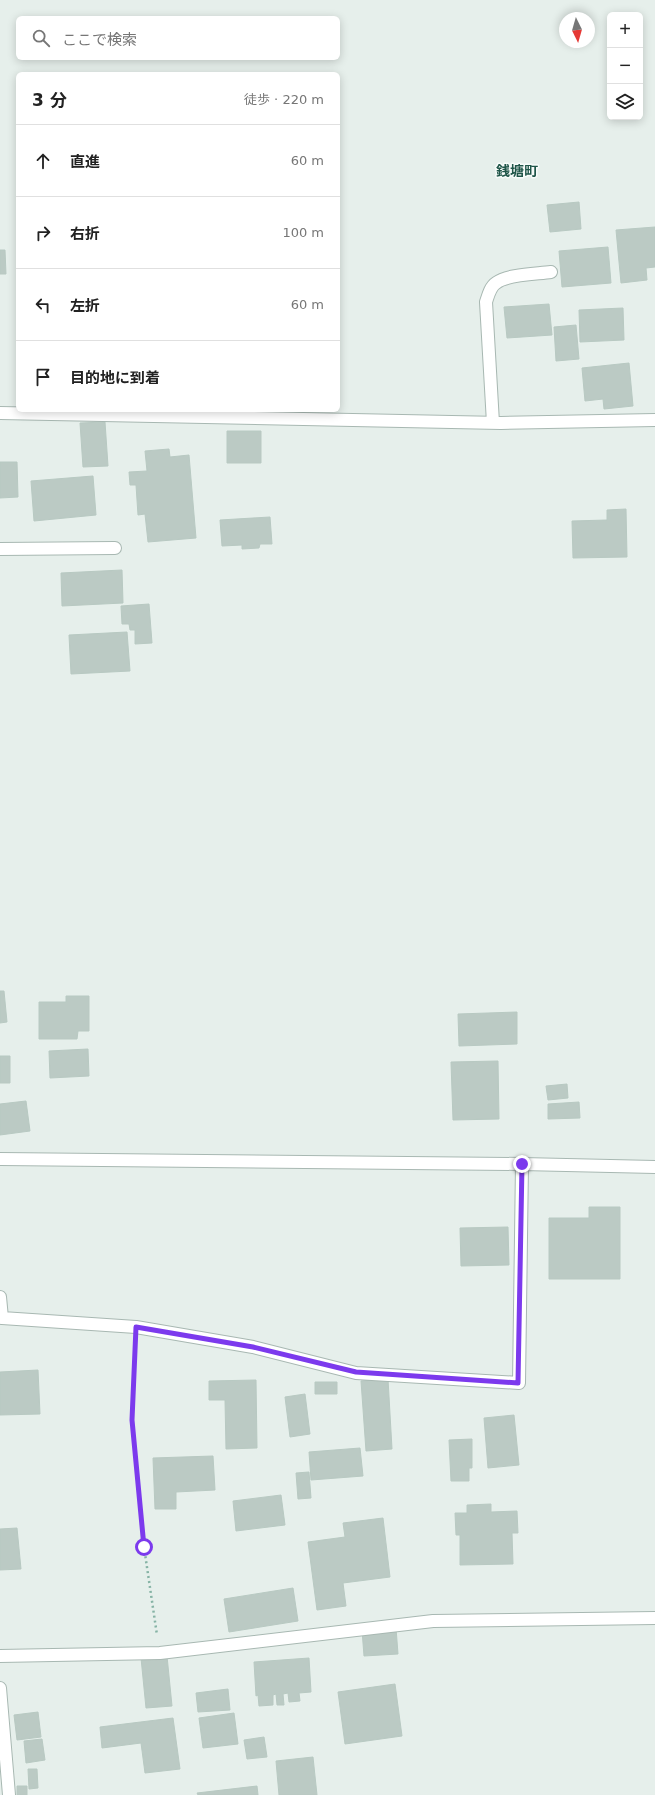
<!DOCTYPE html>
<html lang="ja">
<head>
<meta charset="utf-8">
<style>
  body { margin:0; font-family:"DejaVu Sans","Noto Sans JP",sans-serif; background:#f6f6f6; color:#222 }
  .controls { position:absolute; right:12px; top:12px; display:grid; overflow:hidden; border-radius:6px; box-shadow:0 2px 10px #0003 }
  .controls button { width:36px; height:36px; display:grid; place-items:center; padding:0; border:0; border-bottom:1px solid #e0e0e0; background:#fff; color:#222; font:20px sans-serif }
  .compass { position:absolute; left:559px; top:12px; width:36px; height:36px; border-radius:50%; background:#fff; box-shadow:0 2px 10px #0003; rotate:175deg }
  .stop { position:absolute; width:12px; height:12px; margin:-9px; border:3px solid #7c3aed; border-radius:50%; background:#fff }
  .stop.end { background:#7c3aed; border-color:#fff; box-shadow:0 1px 4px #0008 }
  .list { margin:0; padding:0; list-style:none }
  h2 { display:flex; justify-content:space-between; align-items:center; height:52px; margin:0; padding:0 16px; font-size:17px }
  h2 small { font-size:13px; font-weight:400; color:#767676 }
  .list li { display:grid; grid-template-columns:26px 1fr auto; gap:12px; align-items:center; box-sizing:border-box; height:72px; padding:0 16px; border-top:1px solid #e0e0e0 }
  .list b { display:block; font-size:15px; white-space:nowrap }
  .list em { font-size:13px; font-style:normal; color:#767676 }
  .icon { flex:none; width:22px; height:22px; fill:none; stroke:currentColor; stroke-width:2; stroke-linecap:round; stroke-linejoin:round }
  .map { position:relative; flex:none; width:655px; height:1795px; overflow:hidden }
  .search { position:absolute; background:#fff; box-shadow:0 2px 10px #0003; left:16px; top:16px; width:324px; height:44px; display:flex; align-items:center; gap:10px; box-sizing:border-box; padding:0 14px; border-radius:6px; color:#767676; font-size:15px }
  .panel { position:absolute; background:#fff; box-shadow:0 2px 10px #0003; left:16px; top:72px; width:324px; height:340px; border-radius:6px }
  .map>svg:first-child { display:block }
</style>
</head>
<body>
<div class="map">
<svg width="655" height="1795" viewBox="0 0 655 1795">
  <rect width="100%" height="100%" fill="#e6efeb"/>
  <path fill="#bbcac4" stroke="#b8c9c2" d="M 579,202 L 581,229 L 550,232 L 547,205 Z
    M 655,227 L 655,267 L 646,268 L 647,280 L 621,283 L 616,230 Z
    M 608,247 L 611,283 L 562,287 L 559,251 Z
    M 0,250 L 5,250 L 6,274 L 0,274 Z
    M 549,304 L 552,335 L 507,338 L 504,307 Z
    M 623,308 L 624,340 L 580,342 L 579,310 Z
    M 576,325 L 579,359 L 556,361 L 554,327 Z
    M 629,363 L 633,406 L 604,409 L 603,399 L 585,401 L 582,368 Z
    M 105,422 L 108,466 L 83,467 L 80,423 Z
    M 227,431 L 261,431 L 261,463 L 227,463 Z
    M 169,449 L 170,457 L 189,455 L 196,538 L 148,542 L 145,514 L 138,515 L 136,485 L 130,485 L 129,472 L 147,471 L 145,451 Z
    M 0,462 L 17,462 L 18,497 L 0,498 Z
    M 93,476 L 96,515 L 34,521 L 31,481 Z
    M 626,509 L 627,557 L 573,558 L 572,521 L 607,520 L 607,510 Z
    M 270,517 L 272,544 L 260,544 L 259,548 L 242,549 L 242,545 L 222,546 L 220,520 Z
    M 122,570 L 123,603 L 62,606 L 61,573 Z
    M 149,604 L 152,643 L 135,644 L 135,630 L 130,630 L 129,624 L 122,624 L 121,606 Z
    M 127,632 L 130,671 L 71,674 L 69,635 Z
    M 0,991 L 4,991 L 7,1022 L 0,1023 Z
    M 66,996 L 89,996 L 89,1031 L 78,1031 L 77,1039 L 39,1039 L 39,1002 L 66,1002 Z
    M 517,1012 L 517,1044 L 459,1046 L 458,1014 Z
    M 88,1049 L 89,1076 L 50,1078 L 49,1051 Z
    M 0,1056 L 10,1056 L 10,1083 L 0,1083 Z
    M 498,1061 L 499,1119 L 453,1120 L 451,1062 Z
    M 567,1084 L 568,1098 L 548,1100 L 546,1086 Z
    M 26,1101 L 30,1131 L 0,1135 L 0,1104 Z
    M 579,1102 L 580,1118 L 548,1119 L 548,1104 Z
    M 589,1207 L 620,1207 L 620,1279 L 549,1279 L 549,1218 L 589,1218 Z
    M 508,1227 L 509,1265 L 461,1266 L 460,1228 Z
    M 38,1370 L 40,1414 L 0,1415 L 0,1372 Z
    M 388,1379 L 392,1449 L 366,1451 L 361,1381 Z
    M 256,1380 L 257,1448 L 226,1449 L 225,1400 L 209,1400 L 209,1381 Z
    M 315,1382 L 337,1382 L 337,1394 L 315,1394 Z
    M 305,1394 L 310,1434 L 290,1437 L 285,1397 Z
    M 514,1415 L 519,1465 L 488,1468 L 484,1418 Z
    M 472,1439 L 472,1468 L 469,1468 L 469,1481 L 451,1481 L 449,1440 Z
    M 360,1448 L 363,1476 L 311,1480 L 309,1452 Z
    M 213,1456 L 215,1490 L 176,1492 L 176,1509 L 155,1509 L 153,1458 Z
    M 309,1472 L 311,1498 L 298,1499 L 296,1473 Z
    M 281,1495 L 285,1525 L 236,1531 L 233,1501 Z
    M 491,1504 L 491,1512 L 517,1511 L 518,1533 L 512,1533 L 513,1564 L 460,1565 L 460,1535 L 456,1535 L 455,1513 L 467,1513 L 467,1505 Z
    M 383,1518 L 390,1577 L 343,1583 L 346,1606 L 317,1610 L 308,1542 L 345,1537 L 343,1523 Z
    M 17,1528 L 21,1569 L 0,1570 L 0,1529 Z
    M 293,1588 L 298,1621 L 229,1632 L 224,1599 Z
    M 396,1628 L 398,1654 L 364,1656 L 362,1630 Z
    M 167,1656 L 172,1706 L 146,1708 L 141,1658 Z
    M 309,1658 L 311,1692 L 299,1693 L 300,1701 L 289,1702 L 288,1693 L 283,1694 L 284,1705 L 277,1705 L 276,1694 L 273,1695 L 273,1705 L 259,1706 L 258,1695 L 256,1696 L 254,1662 Z
    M 395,1684 L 402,1736 L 345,1744 L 338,1692 Z
    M 228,1689 L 230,1710 L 198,1712 L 196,1693 Z
    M 38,1712 L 41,1737 L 17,1740 L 14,1715 Z
    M 234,1713 L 238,1744 L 203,1748 L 199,1718 Z
    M 173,1718 L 180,1769 L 145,1773 L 141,1743 L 102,1748 L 100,1727 Z
    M 264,1737 L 267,1757 L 247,1759 L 244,1740 Z
    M 42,1739 L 45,1760 L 26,1763 L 24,1741 Z
    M 313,1757 L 317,1795 L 279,1795 L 276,1761 Z
    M 28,1769 L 37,1769 L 38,1788 L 29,1789 Z
    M 17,1786 L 27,1786 L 27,1795 L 17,1795 Z
    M 257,1786 L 258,1795 L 198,1795 L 197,1793 Z"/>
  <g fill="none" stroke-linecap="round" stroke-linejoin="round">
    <defs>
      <path id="minor" d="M 0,413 L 501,423 L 655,420
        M 493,423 L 486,302 C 488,296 490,287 496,283 C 507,274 537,274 551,272
        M 0,549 L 115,548
        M 0,1159 L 522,1164 L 655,1167
        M 0,1297 L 2,1318 L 136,1327 L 253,1347 L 356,1373 L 519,1383 L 522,1164
        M 0,1656 L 160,1653 L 433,1621 L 655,1618
        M 0,1688 L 9,1795"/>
    </defs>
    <use href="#minor" stroke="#a8b8b2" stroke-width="14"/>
    <path stroke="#86b3a5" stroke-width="2.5" stroke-dasharray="2 3" stroke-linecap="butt" d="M 135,1347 L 132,1420 L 144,1547 L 157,1635"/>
    <use href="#minor" stroke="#fff" stroke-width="12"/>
  </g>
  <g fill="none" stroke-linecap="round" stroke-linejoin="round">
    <path stroke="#7c3aed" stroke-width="5" d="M 144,1547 L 132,1420 L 136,1327 L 253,1347 L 356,1372 L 518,1383 L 522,1164"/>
  </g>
  <g text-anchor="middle" stroke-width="3" stroke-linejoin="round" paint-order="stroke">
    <g font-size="14" font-weight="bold" fill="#1f5548" stroke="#f7fbf9">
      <text x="517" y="176">銭塘町</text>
    </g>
  </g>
</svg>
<div class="controls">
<button>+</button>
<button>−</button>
<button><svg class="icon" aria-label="layers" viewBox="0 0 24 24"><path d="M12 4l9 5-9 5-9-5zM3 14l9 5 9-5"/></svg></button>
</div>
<svg class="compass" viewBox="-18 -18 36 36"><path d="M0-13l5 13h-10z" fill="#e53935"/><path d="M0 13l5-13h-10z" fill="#767676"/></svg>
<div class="stop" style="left:144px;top:1547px"></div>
<div class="stop end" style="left:522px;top:1164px"></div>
<div class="search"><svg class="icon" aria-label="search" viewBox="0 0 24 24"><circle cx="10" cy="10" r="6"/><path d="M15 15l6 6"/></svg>ここで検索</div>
<section class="panel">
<h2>3 分<small>徒歩 · 220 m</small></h2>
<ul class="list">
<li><svg class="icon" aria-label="ahead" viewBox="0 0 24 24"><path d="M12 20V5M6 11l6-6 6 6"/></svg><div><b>直進</b></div><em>60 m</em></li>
<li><svg class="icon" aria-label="right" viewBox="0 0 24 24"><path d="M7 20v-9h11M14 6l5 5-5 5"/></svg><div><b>右折</b></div><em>100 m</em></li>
<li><svg class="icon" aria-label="left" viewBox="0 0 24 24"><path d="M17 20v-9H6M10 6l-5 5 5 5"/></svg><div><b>左折</b></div><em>60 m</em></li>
<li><svg class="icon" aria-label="arrive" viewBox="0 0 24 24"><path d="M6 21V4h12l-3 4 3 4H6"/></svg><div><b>目的地に到着</b></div></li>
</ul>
</section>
</div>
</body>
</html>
